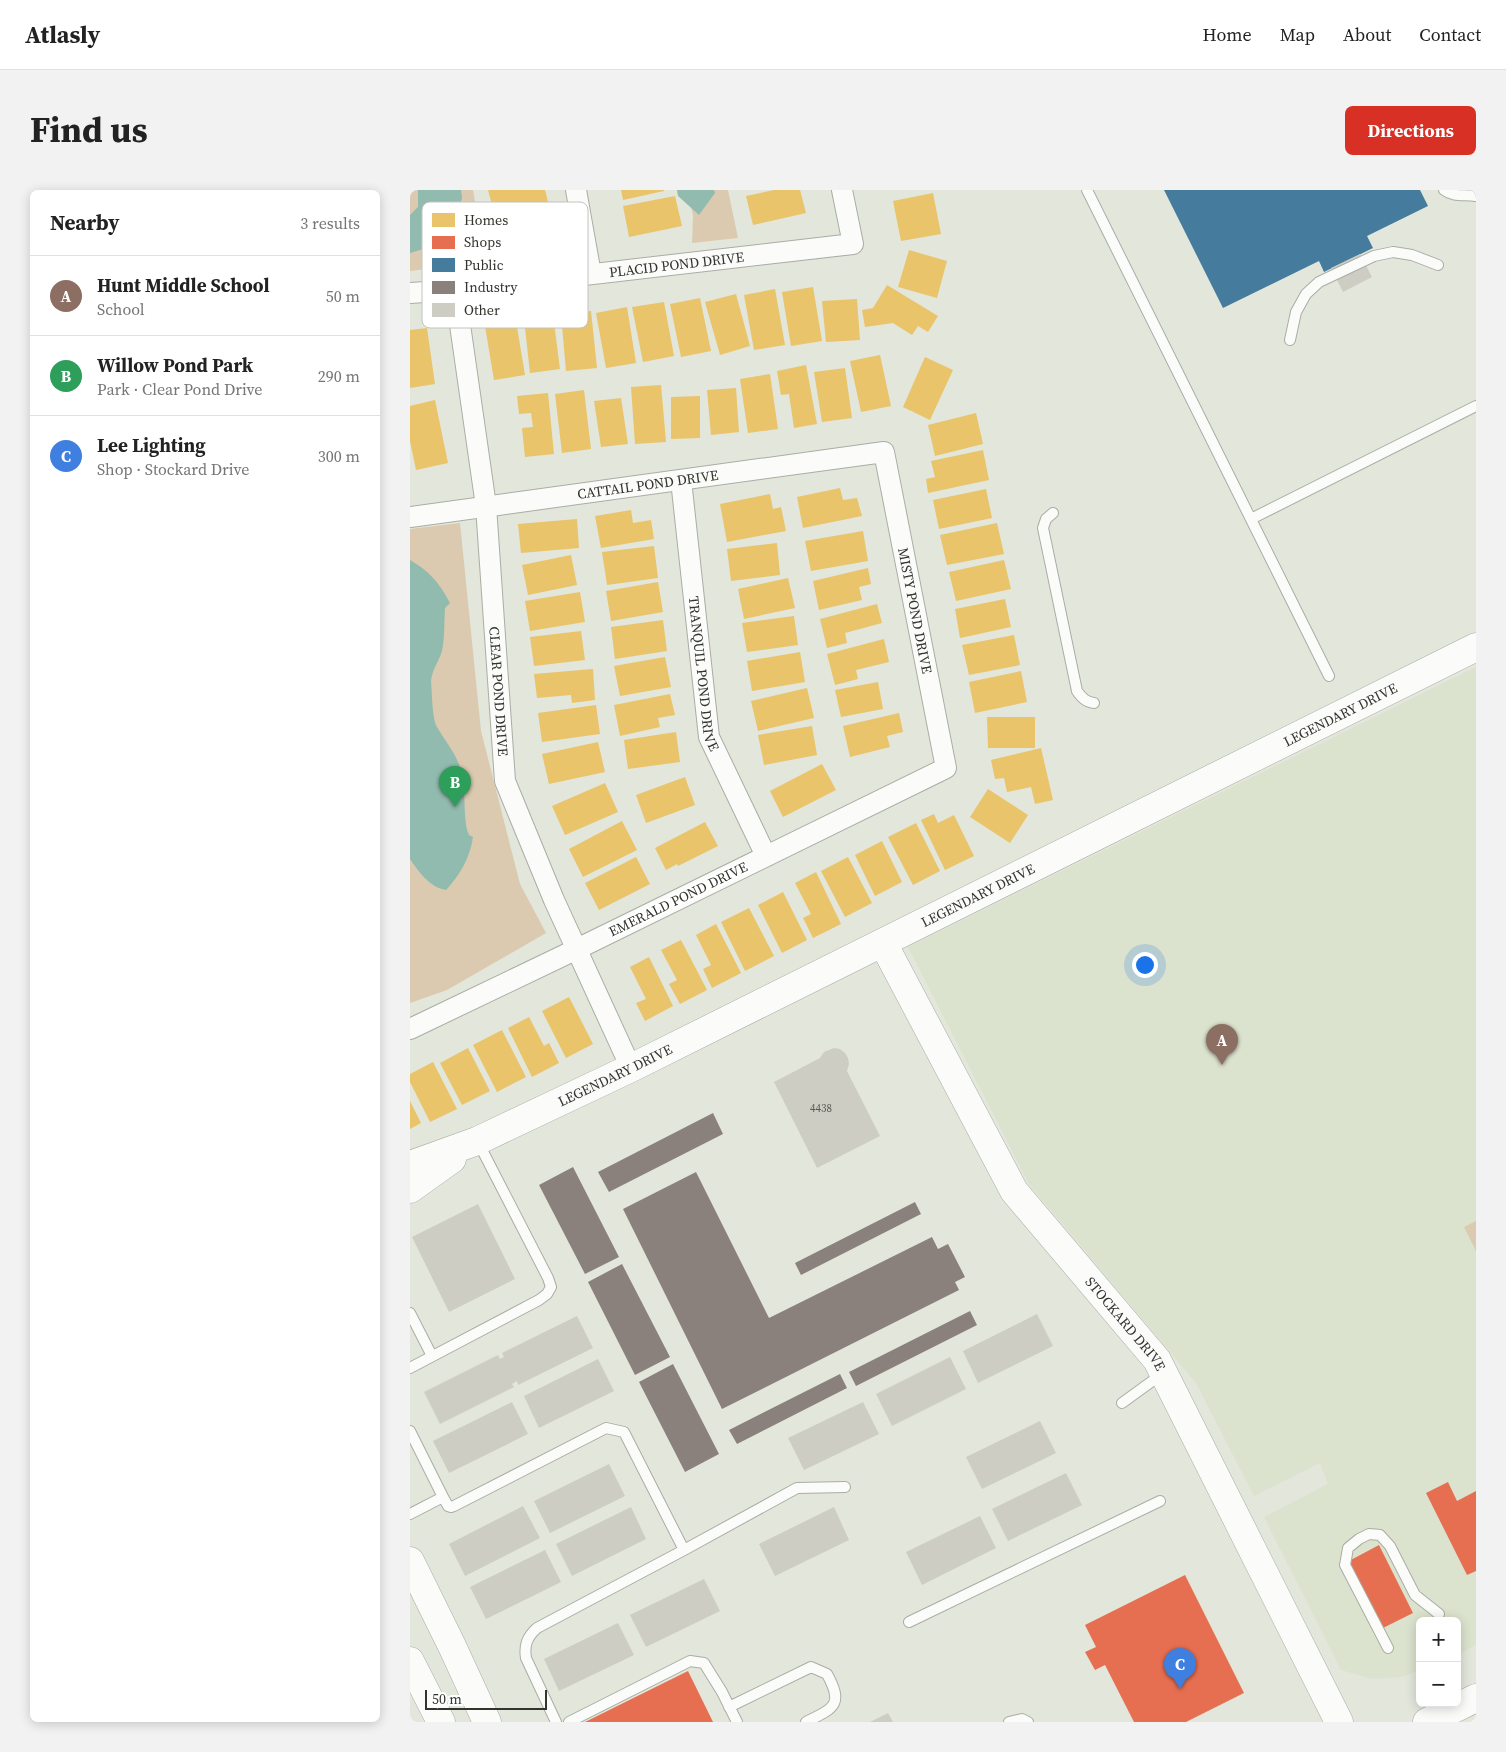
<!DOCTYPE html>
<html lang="en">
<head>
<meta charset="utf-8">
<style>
  body { margin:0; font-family:"Source Serif 4",serif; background:#f2f2f2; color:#222 }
  .controls { position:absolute; right:15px; bottom:15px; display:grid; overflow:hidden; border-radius:8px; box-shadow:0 2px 12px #0003 }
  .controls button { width:45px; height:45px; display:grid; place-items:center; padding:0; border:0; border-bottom:1px solid #e0e0e0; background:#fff; color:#222; font:25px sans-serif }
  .scale { position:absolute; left:15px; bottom:12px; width:122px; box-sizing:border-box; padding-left:5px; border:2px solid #32352d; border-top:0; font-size:14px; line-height:18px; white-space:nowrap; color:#32352d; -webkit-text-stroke:4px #fff; paint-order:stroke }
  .you { position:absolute; left:734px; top:774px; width:18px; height:18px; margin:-12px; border:4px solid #fff; border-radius:50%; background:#1a73e8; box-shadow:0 0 0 8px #1a73e833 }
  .badge { display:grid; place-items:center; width:32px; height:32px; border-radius:50%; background:#d93025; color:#fff; font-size:16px; font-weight:700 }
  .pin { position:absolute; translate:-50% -41px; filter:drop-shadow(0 1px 2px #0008) }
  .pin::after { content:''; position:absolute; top:26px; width:18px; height:15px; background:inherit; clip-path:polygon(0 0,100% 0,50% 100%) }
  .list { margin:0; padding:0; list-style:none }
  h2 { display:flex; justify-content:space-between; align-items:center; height:65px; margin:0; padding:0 20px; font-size:21px }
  h2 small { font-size:16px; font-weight:400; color:#767676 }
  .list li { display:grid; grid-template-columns:32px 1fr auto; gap:15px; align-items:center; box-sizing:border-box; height:80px; padding:0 20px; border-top:1px solid #e0e0e0 }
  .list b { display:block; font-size:19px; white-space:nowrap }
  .list p { margin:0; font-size:16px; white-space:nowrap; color:#767676 }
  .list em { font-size:16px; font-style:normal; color:#767676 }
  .map { position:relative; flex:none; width:1066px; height:1532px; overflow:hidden; border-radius:8px }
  header { display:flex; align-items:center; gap:30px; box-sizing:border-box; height:70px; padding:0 25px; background:#fff; border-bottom:1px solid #e0e0e0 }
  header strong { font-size:24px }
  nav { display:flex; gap:28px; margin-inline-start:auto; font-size:18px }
  .intro { display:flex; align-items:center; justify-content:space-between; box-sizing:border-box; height:120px; padding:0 30px }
  h1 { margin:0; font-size:35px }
  .button { padding:12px 22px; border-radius:8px; background:#d93025; color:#fff; font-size:18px; font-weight:700 }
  main { display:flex; gap:30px; padding:0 30px }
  aside { flex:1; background:#fff; border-radius:8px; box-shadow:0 2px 12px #0003 }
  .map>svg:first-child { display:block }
</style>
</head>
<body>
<header>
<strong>Atlasly</strong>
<nav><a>Home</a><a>Map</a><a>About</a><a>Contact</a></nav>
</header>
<div class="intro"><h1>Find us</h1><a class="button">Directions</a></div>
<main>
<aside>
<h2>Nearby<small>3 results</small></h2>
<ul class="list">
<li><span class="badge" style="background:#8d6e63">A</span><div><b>Hunt Middle School</b><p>School</p></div><em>50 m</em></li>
<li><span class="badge" style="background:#2e9e5b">B</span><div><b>Willow Pond Park</b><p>Park · Clear Pond Drive</p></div><em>290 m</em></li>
<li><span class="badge" style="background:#3f7fe0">C</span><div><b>Lee Lighting</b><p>Shop · Stockard Drive</p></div><em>300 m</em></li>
</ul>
</aside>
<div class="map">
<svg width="1066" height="1532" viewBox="0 0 1066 1532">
  <rect width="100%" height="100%" fill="#e2e6db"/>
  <path fill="#dbe3ce" d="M 1066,477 L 1066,1455 L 1047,1465 L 1047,1431 L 1010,1431 L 1010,1480 L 992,1487 L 962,1489 L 931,1480 L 854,1327 L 918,1294 L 910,1273 L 844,1306 L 786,1193 L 619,994 L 498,757 Z"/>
  <path fill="#dbcab0" d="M 0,0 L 63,0 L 75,72 L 0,81 Z
    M 277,0 L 318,0 L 328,48 L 282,53 L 283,25 Z
    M 50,333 L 71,541 L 110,694 L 136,743 L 37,800 L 0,813 L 0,339 Z
    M 1066,1031 L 1066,1061 L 1054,1037 Z"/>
  <path fill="#91bbae" d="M 8,0 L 51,0 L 52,8 L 40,51 L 0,63 L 0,25 L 8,17 Z
    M 267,0 L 304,0 L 305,3 L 289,25 L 268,6 Z
    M 0,370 C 20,382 29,392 40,413 L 35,418 C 34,432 35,447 32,461 C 29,471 22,480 21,491 C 22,501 22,529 27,537 C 35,551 46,563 51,580 C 57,600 52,629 59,645 L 63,647 C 60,668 50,685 36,700 C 19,697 9,682 0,669 Z"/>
  <path fill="#e9c46a" d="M 78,0 L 135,0 L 139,16 L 86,30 Z
    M 211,0 L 254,0 L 254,1 L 213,10 Z
    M 364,0 L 390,0 L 396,23 L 343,35 L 336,6 Z
    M 523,3 L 531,44 L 491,51 L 483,11 Z
    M 265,6 L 272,36 L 219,47 L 213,16 Z
    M 499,60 L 537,71 L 527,108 L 488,97 Z
    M 477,95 L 528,126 L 518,142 L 508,136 L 502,145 L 483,133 L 455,137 L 452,120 L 463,118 Z
    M 403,97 L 412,151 L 381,156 L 372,102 Z
    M 365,99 L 375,155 L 344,160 L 334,105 Z
    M 326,104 L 340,156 L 310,165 L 295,112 Z
    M 290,108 L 301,161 L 271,167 L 260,114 Z
    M 447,109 L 450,150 L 416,152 L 412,111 Z
    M 254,112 L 264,166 L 233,172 L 222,117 Z
    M 217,117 L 226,173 L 196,178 L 186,123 Z
    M 181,121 L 187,178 L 156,181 L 151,124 Z
    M 143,125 L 150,179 L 120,183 L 114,129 Z
    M 106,131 L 115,185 L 84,190 L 75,136 Z
    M 17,138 L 25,194 L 0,198 L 0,140 Z
    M 470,165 L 481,216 L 451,222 L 440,171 Z
    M 515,167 L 543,180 L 520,230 L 493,217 Z
    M 396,175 L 407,234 L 384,238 L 379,204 L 371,205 L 367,181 Z
    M 435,178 L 442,228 L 412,232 L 404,182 Z
    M 360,184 L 368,239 L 338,243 L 330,189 Z
    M 251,195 L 256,252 L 225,254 L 221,197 Z
    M 326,198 L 329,242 L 301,245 L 297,200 Z
    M 174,200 L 181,259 L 152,263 L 145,204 Z
    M 138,203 L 144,264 L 115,267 L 112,238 L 123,237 L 121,223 L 109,224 L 107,206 Z
    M 290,206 L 290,248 L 261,249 L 261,207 Z
    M 211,208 L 218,254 L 191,257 L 184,211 Z
    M 25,210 L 38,273 L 6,280 L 0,251 L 0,216 Z
    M 566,223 L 573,254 L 525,266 L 518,235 Z
    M 573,260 L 579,290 L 518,303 L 516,289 L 525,287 L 521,271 Z
    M 430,298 L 433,310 L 447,308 L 452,326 L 393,338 L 387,307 Z
    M 576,299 L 582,328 L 529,339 L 523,310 Z
    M 360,304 L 363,319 L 371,317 L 376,341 L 317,352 L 310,314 Z
    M 221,320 L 223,333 L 241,330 L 244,349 L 191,358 L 185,326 Z
    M 167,329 L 169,358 L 111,363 L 108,334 Z
    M 587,333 L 594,364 L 537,375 L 530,345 Z
    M 453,341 L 458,371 L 401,381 L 395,351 Z
    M 367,353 L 370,385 L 321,391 L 317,359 Z
    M 244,356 L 248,388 L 197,395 L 192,362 Z
    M 161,365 L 167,395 L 118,405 L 112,375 Z
    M 594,370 L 601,399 L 546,411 L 539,382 Z
    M 458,378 L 461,394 L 449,397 L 452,410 L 409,420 L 403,391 Z
    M 378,388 L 385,418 L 334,429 L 328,399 Z
    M 248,392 L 253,422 L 201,431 L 196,401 Z
    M 170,402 L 175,432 L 120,441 L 115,411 Z
    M 595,409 L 601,437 L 550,448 L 545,419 Z
    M 467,414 L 472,433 L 435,443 L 437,453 L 417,458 L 410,429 Z
    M 384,426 L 388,455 L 337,462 L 332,433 Z
    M 253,430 L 257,461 L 205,469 L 201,437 Z
    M 171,441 L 175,470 L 124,476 L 120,447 Z
    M 604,445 L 610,475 L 559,485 L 552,455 Z
    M 474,449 L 479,472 L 446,480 L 448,489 L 425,495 L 417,464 Z
    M 390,462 L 395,492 L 342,501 L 337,471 Z
    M 255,467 L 261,497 L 210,506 L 204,476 Z
    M 183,479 L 185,510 L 162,513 L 161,505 L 127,508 L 124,484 Z
    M 611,481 L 617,512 L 565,523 L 559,492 Z
    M 468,492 L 473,519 L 431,527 L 425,500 Z
    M 397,498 L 404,528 L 348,541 L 341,511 Z
    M 260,504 L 265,525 L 248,528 L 250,537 L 210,546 L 204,515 Z
    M 186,515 L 190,544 L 132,552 L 128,523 Z
    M 489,523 L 493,542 L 477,546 L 480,557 L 440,567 L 433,536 Z
    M 577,527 L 625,527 L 625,558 L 578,558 Z
    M 402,536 L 407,565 L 354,575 L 348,545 Z
    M 266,542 L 270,572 L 218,579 L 214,550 Z
    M 188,552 L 195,582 L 139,594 L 132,564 Z
    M 631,558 L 643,610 L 625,614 L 621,597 L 597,602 L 594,588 L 585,589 L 581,570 Z
    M 412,574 L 426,600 L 373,627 L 360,601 Z
    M 275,587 L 285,615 L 236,633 L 226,605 Z
    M 195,593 L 208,622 L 155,645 L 142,616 Z
    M 578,599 L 618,625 L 600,653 L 560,627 Z
    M 524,624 L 528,633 L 544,625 L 564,666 L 535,680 L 511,630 Z
    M 212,631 L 227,660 L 173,687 L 159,659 Z
    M 295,632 L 308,656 L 268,676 L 267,674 L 256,680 L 245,658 Z
    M 506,633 L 530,681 L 503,695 L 478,647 Z
    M 472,651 L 492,692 L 465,706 L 445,665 Z
    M 226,667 L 240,694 L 189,720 L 175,693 Z
    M 438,667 L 462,713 L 435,727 L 411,681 Z
    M 406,682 L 431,734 L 403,748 L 393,728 L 401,724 L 385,693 Z
    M 373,702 L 397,750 L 372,763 L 348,715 Z
    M 339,718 L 364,766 L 335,781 L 311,732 Z
    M 306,734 L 331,783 L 302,798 L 293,779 L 301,775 L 286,745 Z
    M 271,750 L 297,800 L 270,814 L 259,794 L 267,790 L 251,760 Z
    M 239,767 L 263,816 L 235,831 L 226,813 L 236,809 L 220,777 Z
    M 159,807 L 183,854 L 156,868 L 132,821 Z
    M 119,827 L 134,856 L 139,853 L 149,873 L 122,887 L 98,838 Z
    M 92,840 L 116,887 L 87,902 L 63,855 Z
    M 58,858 L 80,901 L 52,915 L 30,873 Z
    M 23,872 L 47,919 L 20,932 L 0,892 L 0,884 Z
    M 0,911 L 11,933 L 0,939 Z"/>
  <path fill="#e76f51" d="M 1038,1292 L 1047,1311 L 1066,1301 L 1066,1381 L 1057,1385 L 1016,1303 Z
    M 969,1355 L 1003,1423 L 971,1439 L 937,1372 Z
    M 775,1385 L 834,1503 L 776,1532 L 724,1532 L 695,1475 L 685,1480 L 675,1462 L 686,1457 L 675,1435 Z
    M 278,1481 L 303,1532 L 175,1532 Z"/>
  <path fill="#457b9d" d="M 754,0 L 1010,0 L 1018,16 L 957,46 L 963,58 L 914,82 L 909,71 L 813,118 Z"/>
  <path fill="#8a817c" d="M 303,923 L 313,944 L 199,1002 L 188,982 Z
    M 163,977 L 209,1067 L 175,1084 L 129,995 Z
    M 286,982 L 359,1128 L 522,1047 L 528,1059 L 538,1054 L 555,1087 L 545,1092 L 549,1100 L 312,1219 L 213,1019 Z
    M 505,1012 L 511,1024 L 391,1085 L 385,1073 Z
    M 212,1074 L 260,1167 L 225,1185 L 178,1092 Z
    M 560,1121 L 567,1135 L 446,1196 L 439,1182 Z
    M 263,1174 L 309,1264 L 275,1282 L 229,1192 Z
    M 430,1184 L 437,1198 L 327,1254 L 319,1240 Z"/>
  <path fill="#cdcdc4" d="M 950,64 L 962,87 L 933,102 L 921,78 Z
    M 424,858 L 430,859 L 435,863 L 438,868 L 439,874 L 437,881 L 470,946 L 407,978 L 364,892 L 410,868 L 414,862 Z
    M 68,1014 L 105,1089 L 39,1122 L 2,1047 Z
    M 627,1124 L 643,1156 L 568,1193 L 553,1161 Z
    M 167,1126 L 183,1158 L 108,1195 L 107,1191 L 102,1194 L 104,1197 L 30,1234 L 14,1202 L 88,1165 L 90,1169 L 94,1167 L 92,1163 Z
    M 540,1167 L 556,1199 L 482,1236 L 466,1204 Z
    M 188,1169 L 204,1201 L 129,1238 L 114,1206 Z
    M 102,1212 L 118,1244 L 39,1283 L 23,1251 Z
    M 453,1212 L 469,1244 L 394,1280 L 378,1248 Z
    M 630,1231 L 646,1263 L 572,1299 L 556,1267 Z
    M 199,1274 L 215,1306 L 140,1343 L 124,1311 Z
    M 656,1283 L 672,1315 L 598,1351 L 582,1319 Z
    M 113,1316 L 130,1348 L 55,1386 L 39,1354 Z
    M 221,1317 L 236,1349 L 162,1386 L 146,1354 Z
    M 424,1317 L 439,1350 L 365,1386 L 349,1354 Z
    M 570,1326 L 586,1358 L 512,1395 L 496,1362 Z
    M 135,1360 L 151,1392 L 76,1429 L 60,1397 Z
    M 294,1389 L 310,1421 L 236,1457 L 220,1425 Z
    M 208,1433 L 224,1465 L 149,1501 L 134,1469 Z
    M 478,1523 L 483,1532 L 460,1532 Z"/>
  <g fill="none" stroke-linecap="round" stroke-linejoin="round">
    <defs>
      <path id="lane" d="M 677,0 L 919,486
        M 1034,0 C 1045,8 1054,4 1066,6
        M 880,150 L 886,122 L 896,104 L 909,92 L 964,66 L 983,62 L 1002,65 L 1028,75
        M 643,323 L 636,329 L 633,338 L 667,501 C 672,508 676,512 684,513
        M 841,329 L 1066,216
        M 0,1123 L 22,1166
        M 0,1178 L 129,1110 L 137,1104 L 141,1097 L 138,1088 L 68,952
        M 712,1213 L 752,1184
        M 0,1241 L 33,1307 L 0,1324
        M 33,1307 L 38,1316 L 41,1317 L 44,1316 L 196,1238 L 214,1242 L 274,1360 L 127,1438 C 117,1447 114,1455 116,1468 L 146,1532
        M 274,1360 L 387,1298 L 435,1297
        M 499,1432 L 750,1311
        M 978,1458 L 935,1375 L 938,1358 L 949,1349 L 959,1344 L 970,1345 L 980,1356 L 1005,1405 L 1029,1424
        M 319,1517 L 401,1477 L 417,1484 C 434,1515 424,1518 396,1532
        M 159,1532 L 280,1471 L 294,1473 L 312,1502 L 327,1532
        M 599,1532 L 612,1529 L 618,1532"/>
      <g id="street">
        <path d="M 166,0 L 181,84"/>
        <path id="s1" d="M 45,100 L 76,316 L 95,591 L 144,710 L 221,878"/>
        <path id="s2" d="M 0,103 L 45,100 L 443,54 L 432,0"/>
        <path id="s3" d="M 271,290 L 299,547 L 356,666"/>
        <path id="s4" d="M 0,327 L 474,262 L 536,578 L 167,759 L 0,839"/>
      </g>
      <g id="secondary">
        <path id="s5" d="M 473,753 L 604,1001 L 747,1170 L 929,1532"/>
        <path id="s6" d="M 0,975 L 67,951 L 221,878 L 1066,457"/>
        <path d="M 0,999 L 42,969"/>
        <path d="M 0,1371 L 42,1456 L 77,1532"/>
        <path d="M 0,1471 L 31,1532"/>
      </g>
      <path id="primary" d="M 1017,1532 L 1066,1508"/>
    </defs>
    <use href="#lane" stroke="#a9ada4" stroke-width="12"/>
    <use href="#street" stroke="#a9ada4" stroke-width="22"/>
    <use href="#secondary" stroke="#a9ada4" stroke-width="29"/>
    <use href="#primary" stroke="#a9ada4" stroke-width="29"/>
    <use href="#lane" stroke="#fbfbfa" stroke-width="10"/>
    <use href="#street" stroke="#fbfbfa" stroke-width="20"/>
    <use href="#secondary" stroke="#fbfbfa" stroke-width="28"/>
    <use href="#primary" stroke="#fbfbfa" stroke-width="28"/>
  </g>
  <g text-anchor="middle" stroke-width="5" stroke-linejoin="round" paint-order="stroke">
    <g font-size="11" fill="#595b53">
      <text x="411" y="922">4438</text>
    </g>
    <g font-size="14" fill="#32352d" stroke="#fff">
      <text dy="5" stroke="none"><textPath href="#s2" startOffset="268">PLACID POND DRIVE</textPath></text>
      <text dy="5" stroke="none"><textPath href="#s4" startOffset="240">CATTAIL POND DRIVE</textPath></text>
      <text dy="5" stroke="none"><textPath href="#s4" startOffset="640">MISTY POND DRIVE</textPath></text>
      <text dy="5" stroke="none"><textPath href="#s3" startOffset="195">TRANQUIL POND DRIVE</textPath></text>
      <text dy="5" stroke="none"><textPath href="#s1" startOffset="404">CLEAR POND DRIVE</textPath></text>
      <text dy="5" stroke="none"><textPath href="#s6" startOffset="1034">LEGENDARY DRIVE</textPath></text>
      <text dy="5" stroke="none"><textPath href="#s6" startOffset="629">LEGENDARY DRIVE</textPath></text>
      <text transform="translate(268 709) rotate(-26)" y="5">EMERALD POND DRIVE</text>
      <text dy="5" stroke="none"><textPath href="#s6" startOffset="224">LEGENDARY DRIVE</textPath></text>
      <text dy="5" stroke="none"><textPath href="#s5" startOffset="454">STOCKARD DRIVE</textPath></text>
    </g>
  </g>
  <rect x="12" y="12" width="166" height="126" rx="8" fill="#fff" stroke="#c2c2c0" stroke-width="1"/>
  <rect x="22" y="23" width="23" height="14" fill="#e9c46a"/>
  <rect x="22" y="46" width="23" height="13" fill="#e76f51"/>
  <rect x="22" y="68" width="23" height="14" fill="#457b9d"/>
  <rect x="22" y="91" width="23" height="13" fill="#8a817c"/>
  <rect x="22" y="113" width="23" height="14" fill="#cdcdc4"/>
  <g font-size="14" fill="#32352d">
    <text x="54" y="35">Homes</text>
    <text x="54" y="57">Shops</text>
    <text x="54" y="80">Public</text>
    <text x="54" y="102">Industry</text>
    <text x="54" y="125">Other</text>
  </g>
</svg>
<div class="controls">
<button>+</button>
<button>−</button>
</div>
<div class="scale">50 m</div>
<div class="you"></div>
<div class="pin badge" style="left:812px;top:875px;background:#8d6e63">A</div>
<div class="pin badge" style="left:45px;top:617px;background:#2e9e5b">B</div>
<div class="pin badge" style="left:770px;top:1499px;background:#3f7fe0">C</div>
</div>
</main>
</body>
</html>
